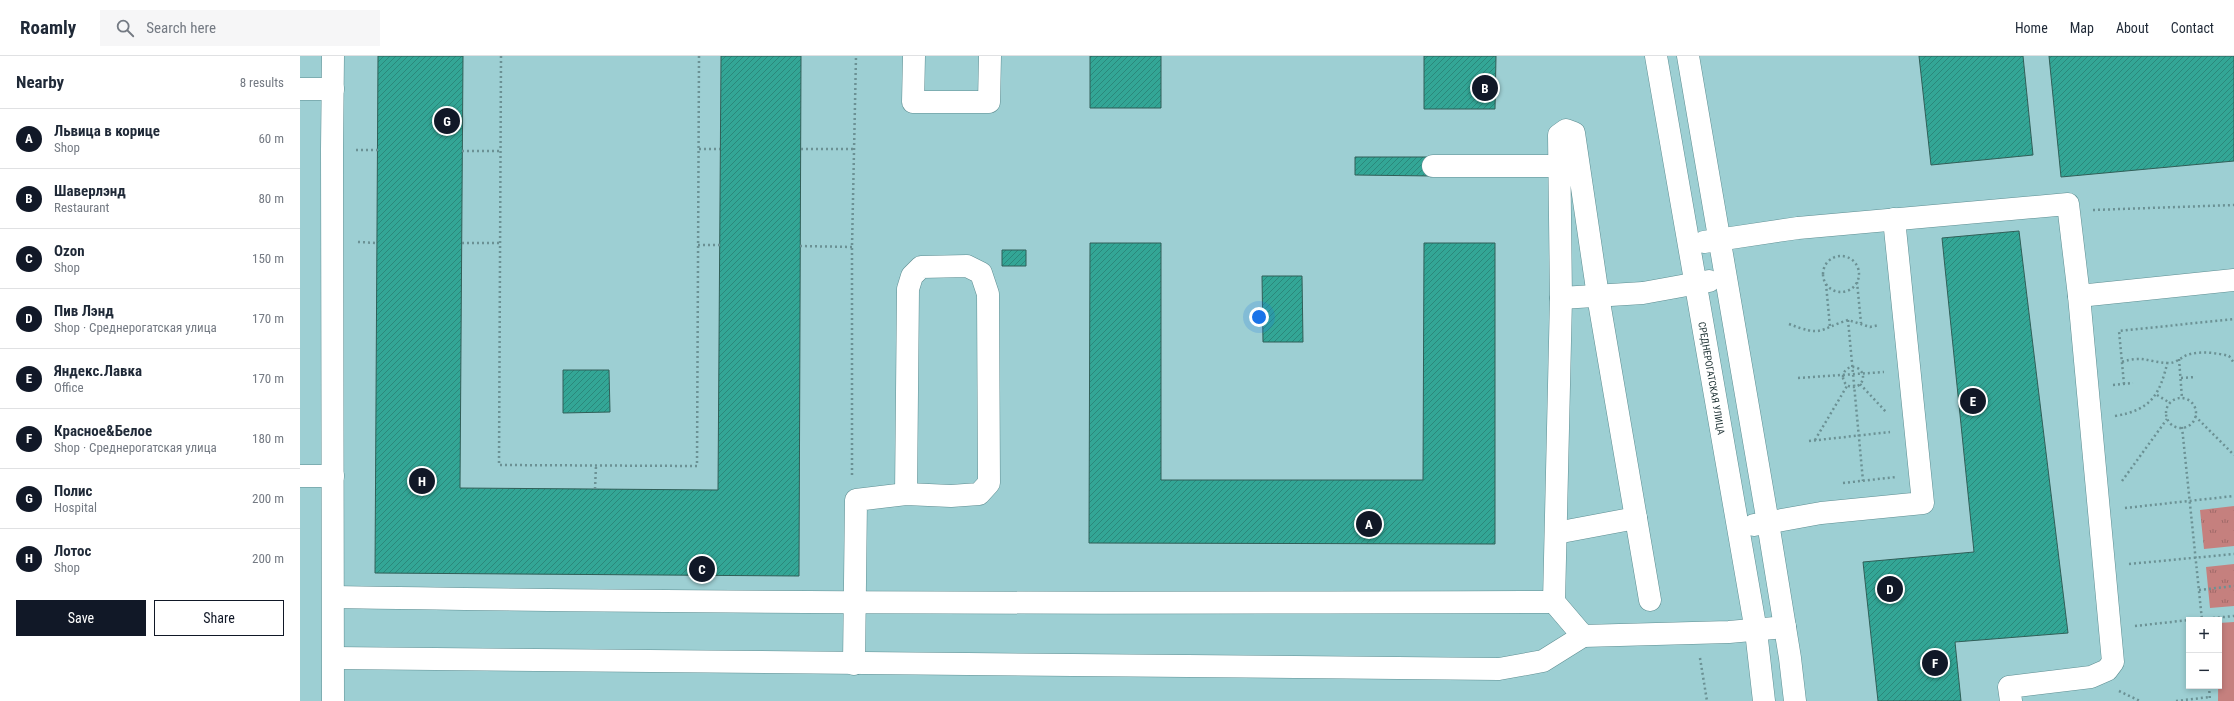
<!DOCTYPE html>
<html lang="en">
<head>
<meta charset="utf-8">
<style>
  body { margin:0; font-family:"Roboto Condensed",sans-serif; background:#f6f6f7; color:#1f2937 }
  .controls { position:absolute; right:12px; bottom:12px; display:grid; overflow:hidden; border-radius:0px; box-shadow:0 2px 6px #0003 }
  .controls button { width:36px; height:36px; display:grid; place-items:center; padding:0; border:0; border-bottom:1px solid #e0e1e3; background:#fff; color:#1f2937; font:20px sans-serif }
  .you { position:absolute; left:959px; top:261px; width:14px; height:14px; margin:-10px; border:3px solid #fff; border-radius:50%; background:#1a73e8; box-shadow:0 0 0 6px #1a73e833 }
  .badge { display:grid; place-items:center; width:26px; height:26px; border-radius:50%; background:#111827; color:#fff; font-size:13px; font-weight:700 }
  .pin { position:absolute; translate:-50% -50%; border:2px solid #fff; box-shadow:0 1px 4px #0006 }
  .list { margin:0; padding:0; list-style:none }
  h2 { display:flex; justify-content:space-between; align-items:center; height:52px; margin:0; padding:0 16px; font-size:17px }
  h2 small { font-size:13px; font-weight:400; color:#747a83 }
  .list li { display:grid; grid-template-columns:26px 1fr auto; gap:12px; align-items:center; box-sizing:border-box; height:60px; padding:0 16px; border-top:1px solid #e0e1e3 }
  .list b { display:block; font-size:15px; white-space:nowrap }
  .list p { margin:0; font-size:13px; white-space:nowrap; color:#747a83 }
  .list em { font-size:13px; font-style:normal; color:#747a83 }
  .actions { display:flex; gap:8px; padding:12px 16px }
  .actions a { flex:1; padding:9px 0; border:1px solid #111827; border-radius:0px; text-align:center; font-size:14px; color:#111827 }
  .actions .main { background:#111827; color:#fff }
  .icon { flex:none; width:22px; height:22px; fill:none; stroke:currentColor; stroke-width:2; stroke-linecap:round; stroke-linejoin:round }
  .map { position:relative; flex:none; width:1934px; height:645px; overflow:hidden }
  header { display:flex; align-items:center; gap:24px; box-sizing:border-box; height:56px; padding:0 20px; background:#fff; border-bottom:1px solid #e0e1e3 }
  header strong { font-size:19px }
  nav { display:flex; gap:22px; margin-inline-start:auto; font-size:14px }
  .search { width:280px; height:36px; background:#f6f6f7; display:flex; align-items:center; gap:10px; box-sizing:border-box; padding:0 14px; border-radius:0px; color:#747a83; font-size:15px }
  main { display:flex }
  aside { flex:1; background:#fff }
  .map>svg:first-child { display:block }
</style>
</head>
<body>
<header>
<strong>Roamly</strong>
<div class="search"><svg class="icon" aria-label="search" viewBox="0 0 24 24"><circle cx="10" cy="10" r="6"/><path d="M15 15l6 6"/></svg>Search here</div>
<nav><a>Home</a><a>Map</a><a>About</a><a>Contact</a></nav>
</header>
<main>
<aside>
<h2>Nearby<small>8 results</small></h2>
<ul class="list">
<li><span class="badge">A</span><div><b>Львица в корице</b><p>Shop</p></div><em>60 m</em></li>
<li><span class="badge">B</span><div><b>Шаверлэнд</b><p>Restaurant</p></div><em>80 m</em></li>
<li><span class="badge">C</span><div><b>Ozon</b><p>Shop</p></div><em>150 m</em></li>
<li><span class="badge">D</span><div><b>Пив Лэнд</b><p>Shop · Среднерогатская улица</p></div><em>170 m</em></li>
<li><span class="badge">E</span><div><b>Яндекс.Лавка</b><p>Office</p></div><em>170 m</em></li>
<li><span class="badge">F</span><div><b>Красное&amp;Белое</b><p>Shop · Среднерогатская улица</p></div><em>180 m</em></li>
<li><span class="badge">G</span><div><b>Полис</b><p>Hospital</p></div><em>200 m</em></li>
<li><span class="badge">H</span><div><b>Лотос</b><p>Shop</p></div><em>200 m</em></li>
</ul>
<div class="actions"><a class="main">Save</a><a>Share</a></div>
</aside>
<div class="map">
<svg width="1934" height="645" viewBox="0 0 1934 645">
  <defs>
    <pattern id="park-tufts" width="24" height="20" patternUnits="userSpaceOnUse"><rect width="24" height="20" fill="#c5807e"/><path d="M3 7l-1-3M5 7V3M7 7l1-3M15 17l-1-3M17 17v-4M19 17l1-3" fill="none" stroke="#9f6968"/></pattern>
    <pattern id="building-hatch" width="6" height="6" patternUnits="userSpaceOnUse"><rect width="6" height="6" fill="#33a696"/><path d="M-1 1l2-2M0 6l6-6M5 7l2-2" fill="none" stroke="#2b887b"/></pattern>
  </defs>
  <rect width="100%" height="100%" fill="#9dcfd3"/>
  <path fill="url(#park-tufts)" d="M 1934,450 L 1934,490 L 1904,493 L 1900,454 Z
    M 1934,508 L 1934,550 L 1910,552 L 1906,511 Z"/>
  <path fill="#c5807e" d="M 1934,566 L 1934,645 L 1918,645 L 1919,567 Z"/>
  <path fill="url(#building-hatch)" stroke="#315f58" d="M 78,0 L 163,0 L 160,432 L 418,434 L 421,0 L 501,0 L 499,520 L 75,517 Z
    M 790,0 L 861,0 L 861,52 L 790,52 Z
    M 1124,0 L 1196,0 L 1195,53 L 1124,53 Z
    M 1619,0 L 1723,0 L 1733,99 L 1631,109 Z
    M 1749,0 L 1934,0 L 1934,105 L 1761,121 Z
    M 1055,101 L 1133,101 L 1133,120 L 1055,119 Z
    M 1719,175 L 1768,577 L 1655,586 L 1661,645 L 1578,645 L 1563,506 L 1674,496 L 1642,182 Z
    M 790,187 L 861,187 L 861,424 L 1123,424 L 1124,187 L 1195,187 L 1195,488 L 789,487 Z
    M 702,194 L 726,194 L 726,210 L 702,210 Z
    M 962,220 L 1002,220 L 1003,286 L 963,286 Z
    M 263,314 L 309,314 L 310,356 L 263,357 Z"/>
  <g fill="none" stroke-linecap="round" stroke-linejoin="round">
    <defs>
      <g id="minor">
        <path d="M 614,0 L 613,46 L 689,46 L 690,0"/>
        <path id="s1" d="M 1356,0 L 1456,575 L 1464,645"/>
        <path d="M 1388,0 L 1468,467 L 1490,602 L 1495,645"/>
        <path d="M 0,33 L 33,33"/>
        <path d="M 1133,110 L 1259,110"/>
        <path d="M 1404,186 L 1498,172 L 1768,148 L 1779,240 L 1934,224"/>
        <path d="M 1261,242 L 1343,237 L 1409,225"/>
        <path d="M 0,420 L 33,420"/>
        <path d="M 1454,469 L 1521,457 L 1623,447 L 1594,163"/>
        <path d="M 1256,477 L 1336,462"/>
        <path d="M 34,541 C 440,548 847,547 1254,546"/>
        <path d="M 1350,544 L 1298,240 L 1274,77 L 1266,74 L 1259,79 L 1261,242 L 1254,546 L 1283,580 L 1429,576 L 1485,571"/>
        <path d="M 34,602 L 1199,613 L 1243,605 L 1283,580"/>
        <path d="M 554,608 L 556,444 L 606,438 L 608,233 L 612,220 L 621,211 L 667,210 L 681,217 L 688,238 L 689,427 L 679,438 L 651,440 L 606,438"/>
        <path d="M 33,645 L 32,93 L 33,0"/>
        <path d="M 1711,645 L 1709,631 L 1791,621 L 1807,614 L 1813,606 L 1779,240"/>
      </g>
    </defs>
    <use href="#minor" stroke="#5e8e92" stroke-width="23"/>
    <path stroke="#6b9194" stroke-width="2.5" stroke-dasharray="2 3" stroke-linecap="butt" d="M 201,0 L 199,409 L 397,410 L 399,0
      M 399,93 L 420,93
      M 501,93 L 555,93
      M 56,94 L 78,94
      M 162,95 L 200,95
      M 1793,154 L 1934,149
      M 58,186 L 77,187
      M 162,187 L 200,187
      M 398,189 L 420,189
      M 500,190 L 552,191
      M1523 218a18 18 0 1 1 36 0a18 18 0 1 1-36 0Z
      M 1557,226 L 1561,267
      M 1526,228 L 1530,271
      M 1548,264 L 1563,425
      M 1489,268 C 1523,281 1517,274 1548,264 L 1570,271 L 1579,269
      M 1879,303 L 1882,342
      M 1822,306 C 1841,299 1849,306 1867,307 C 1877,308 1881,300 1890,298 C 1902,295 1918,297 1929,300 L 1934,307
      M1543 321a10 10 0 1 1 20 0a10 10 0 1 1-20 0Z
      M 1498,322 L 1584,316
      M 1881,322 L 1896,321
      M 1560,328 L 1587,357
      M 1824,328 L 1819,275 L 1934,263
      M 1813,329 L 1833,327
      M 1857,339 L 1870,347
      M1866 357a15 15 0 1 1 30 0a15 15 0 1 1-30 0Z
      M 1815,360 C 1852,354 1860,338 1868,304
      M 1895,360 L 1934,399
      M 1882,371 L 1902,564
      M 1515,384 L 1547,330
      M 1509,385 L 1590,376
      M 552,419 L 552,191 L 556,0
      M 1822,425 L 1867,363
      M 1543,427 L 1596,421
      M 295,433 L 296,410
      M 1825,452 L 1934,440
      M 1829,508 L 1934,498
      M 1899,534 L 1934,530
      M 1893,564 L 1934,560
      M 1835,570 L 1889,564
      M 1400,602 L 1407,645
      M 1909,630 L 1910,645
      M 1819,635 L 1840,645
      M 1876,645 L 1910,641"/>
    <use href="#minor" stroke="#fff" stroke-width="22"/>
  </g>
  <g text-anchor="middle" stroke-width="3" stroke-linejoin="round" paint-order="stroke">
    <g font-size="10" fill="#1e3234" stroke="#d2eaec">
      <text dy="4" stroke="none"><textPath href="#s1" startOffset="327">СРЕДНЕРОГАТСКАЯ УЛИЦА</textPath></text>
    </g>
  </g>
</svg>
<div class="controls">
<button>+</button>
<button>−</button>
</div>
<div class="you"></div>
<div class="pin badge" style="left:1069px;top:468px">A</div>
<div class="pin badge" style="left:1185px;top:32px">B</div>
<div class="pin badge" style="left:402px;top:513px">C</div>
<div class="pin badge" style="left:1590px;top:533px">D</div>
<div class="pin badge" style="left:1673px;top:345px">E</div>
<div class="pin badge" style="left:1635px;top:607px">F</div>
<div class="pin badge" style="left:147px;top:65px">G</div>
<div class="pin badge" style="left:122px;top:425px">H</div>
</div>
</main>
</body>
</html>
